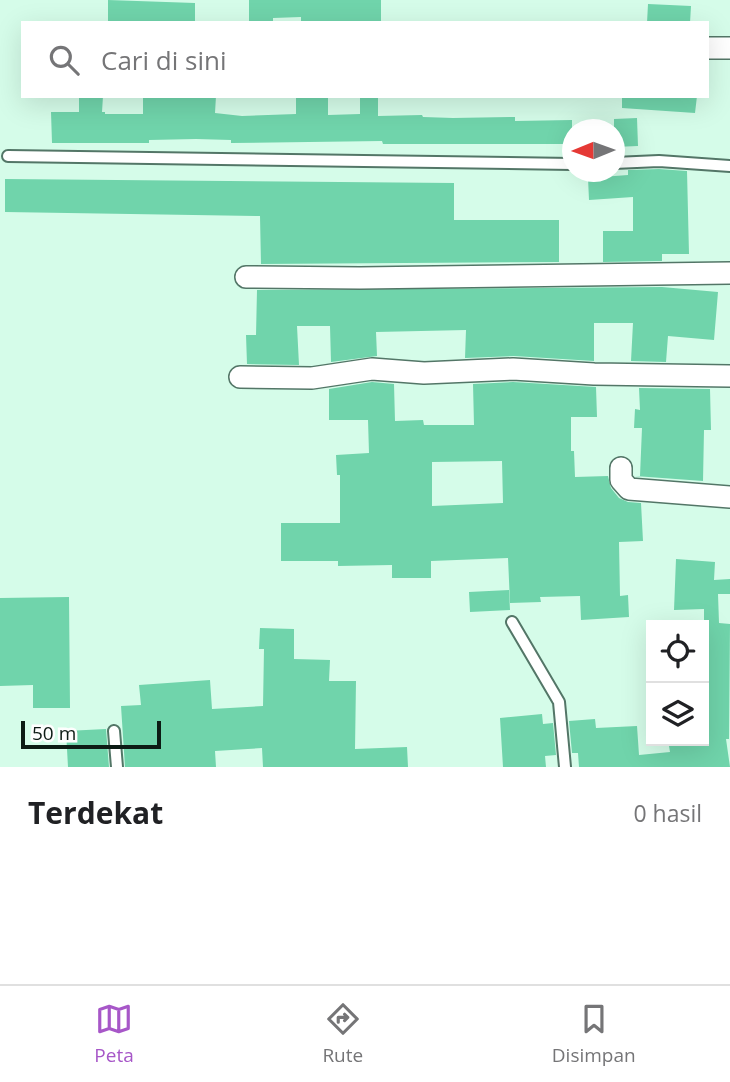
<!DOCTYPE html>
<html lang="id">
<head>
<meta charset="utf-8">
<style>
  body { margin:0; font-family:"Open Sans",sans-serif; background:#f6f6f6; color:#202124 }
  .controls { position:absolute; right:21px; bottom:21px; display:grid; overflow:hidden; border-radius:0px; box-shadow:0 7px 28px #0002 }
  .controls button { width:63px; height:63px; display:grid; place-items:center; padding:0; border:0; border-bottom:2px solid #e0e0e0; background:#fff; color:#202124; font:35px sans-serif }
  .compass { position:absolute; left:562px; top:119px; width:63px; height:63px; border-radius:50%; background:#fff; box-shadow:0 7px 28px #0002; rotate:269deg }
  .scale { position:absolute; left:21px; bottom:18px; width:140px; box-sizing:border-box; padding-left:7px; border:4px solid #0c1b14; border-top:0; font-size:19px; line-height:24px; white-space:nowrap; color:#0c1b14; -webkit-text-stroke:5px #fefefe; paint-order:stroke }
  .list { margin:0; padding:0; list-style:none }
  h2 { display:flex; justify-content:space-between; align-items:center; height:91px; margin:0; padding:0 28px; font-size:30px }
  h2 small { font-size:23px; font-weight:400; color:#757577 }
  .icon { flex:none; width:38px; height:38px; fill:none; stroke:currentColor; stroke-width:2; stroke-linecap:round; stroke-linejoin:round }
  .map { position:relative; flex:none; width:730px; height:767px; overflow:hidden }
  .search { position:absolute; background:#fff; box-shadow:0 7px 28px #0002; left:21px; right:21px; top:21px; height:77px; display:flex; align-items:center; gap:18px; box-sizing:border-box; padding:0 24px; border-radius:0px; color:#757577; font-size:26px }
  .sheet { height:217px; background:#fff }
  nav { display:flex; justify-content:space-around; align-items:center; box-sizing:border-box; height:98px; border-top:2px solid #e0e0e0; background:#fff; font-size:19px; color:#757577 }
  nav a { display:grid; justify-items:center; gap:4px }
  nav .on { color:#a757c8 }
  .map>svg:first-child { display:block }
</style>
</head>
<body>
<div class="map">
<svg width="730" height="767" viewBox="0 0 730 767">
  <rect width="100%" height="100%" fill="#d5fce9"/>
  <path fill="#70d4ab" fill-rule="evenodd" d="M 108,0 L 195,3 L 195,23 L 108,23 Z
    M 249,0 L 381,0 L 381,23 L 301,23 L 301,17 L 273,18 L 273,23 L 249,23 Z
    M 648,4 L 691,6 L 690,23 L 647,23 Z
    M 79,96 L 103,96 L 102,112 L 105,112 L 105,114 L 143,114 L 143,96 L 216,96 L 215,113 L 242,116 L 296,114 L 296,96 L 328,96 L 328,115 L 360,114 L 360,96 L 378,96 L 378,116 L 422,115 L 423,117 L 453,118 L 515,117 L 515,121 L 572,120 L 572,144 L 383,144 L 382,141 L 231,143 L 231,140 L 196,139 L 149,140 L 149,143 L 52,143 L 51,112 L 79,112 Z
    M 622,96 L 697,96 L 695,113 L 622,108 Z
    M 637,118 L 638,146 L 614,147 L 614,119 Z
    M 659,169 L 687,171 L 689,254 L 662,254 L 662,261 L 603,262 L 603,231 L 633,231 L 633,197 L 589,200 L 588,178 L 628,175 L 628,170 Z
    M 5,179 L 454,183 L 454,220 L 559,220 L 559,262 L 261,264 L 260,216 L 5,212 Z
    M 662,287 L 718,292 L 714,340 L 668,336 L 666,362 L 631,361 L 633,323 L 594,323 L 594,361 L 514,356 L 465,358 L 466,330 L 376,332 L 377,356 L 331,362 L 330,326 L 297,326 L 299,365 L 247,364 L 246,335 L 256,335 L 257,290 Z
    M 372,382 L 394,384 L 395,421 L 423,420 L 424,425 L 474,425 L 473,384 L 513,382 L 596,387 L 597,417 L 571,417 L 571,451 L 574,451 L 575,477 L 608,476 L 611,488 L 619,498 L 628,502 L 641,503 L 643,541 L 619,542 L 620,596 L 628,595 L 629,617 L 581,620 L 580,596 L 540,597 L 541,602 L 510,603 L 508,558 L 431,561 L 431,578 L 392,578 L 392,565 L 338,566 L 338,561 L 281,561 L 281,523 L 340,523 L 340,475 L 337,475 L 336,455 L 369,453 L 368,420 L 329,420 L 329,389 ZM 502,461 L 503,503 L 432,506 L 432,462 Z
    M 639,388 L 710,389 L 711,430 L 704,430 L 703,481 L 635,476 L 640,476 L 642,428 L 634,428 L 635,409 L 640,410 Z
    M 676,559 L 715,562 L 714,580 L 730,579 L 730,594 L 718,594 L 719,623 L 730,624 L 729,739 L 726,739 L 730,767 L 579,767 L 578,753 L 572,753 L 569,721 L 595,719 L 596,728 L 637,726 L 639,755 L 670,752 L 669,746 L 704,741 L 704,609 L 674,610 Z
    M 509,590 L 510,610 L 470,612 L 469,592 Z
    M 69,597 L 70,708 L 33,708 L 33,685 L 0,686 L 0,598 Z
    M 260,628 L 294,629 L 294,659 L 330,660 L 329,681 L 356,681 L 355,749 L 407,747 L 408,767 L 263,767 L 262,748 L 215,751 L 216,767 L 125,767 L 121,706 L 141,705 L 139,685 L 210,680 L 212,709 L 263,706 L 264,649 L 259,649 Z
    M 542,714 L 543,724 L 553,723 L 556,755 L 545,756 L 546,767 L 503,767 L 500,718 Z
    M 106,729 L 109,767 L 68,767 L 66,731 Z"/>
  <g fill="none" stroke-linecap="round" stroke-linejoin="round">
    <defs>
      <path id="lane" d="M 8,156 L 572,164
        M 614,163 L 659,161 L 730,166
        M 512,622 L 559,702 L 565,767
        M 114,731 L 117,767"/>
      <path id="street" d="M 707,48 L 730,48
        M 246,277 L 360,278 L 730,273
        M 240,377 L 312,378 L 372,369 L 424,373 L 513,369 L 594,374 L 730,376
        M 621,468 L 621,480 L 629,489 L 730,497"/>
    </defs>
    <use href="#lane" stroke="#537667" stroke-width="14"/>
    <use href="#street" stroke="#537667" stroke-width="24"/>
    <use href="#lane" stroke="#fff" stroke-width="10"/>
    <use href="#street" stroke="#fff" stroke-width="21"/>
  </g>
</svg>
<div class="controls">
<button><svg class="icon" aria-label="locate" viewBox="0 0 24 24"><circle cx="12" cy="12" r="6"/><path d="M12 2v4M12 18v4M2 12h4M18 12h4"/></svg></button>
<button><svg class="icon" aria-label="layers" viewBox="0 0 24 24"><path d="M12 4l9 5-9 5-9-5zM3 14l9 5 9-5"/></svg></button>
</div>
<svg class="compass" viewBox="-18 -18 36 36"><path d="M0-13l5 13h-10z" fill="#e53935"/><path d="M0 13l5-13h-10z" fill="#757577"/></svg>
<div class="scale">50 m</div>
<div class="search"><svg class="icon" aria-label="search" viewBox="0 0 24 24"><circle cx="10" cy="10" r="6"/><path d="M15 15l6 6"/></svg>Cari di sini</div>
</div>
<section class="sheet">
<h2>Terdekat<small>0 hasil</small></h2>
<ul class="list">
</ul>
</section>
<nav>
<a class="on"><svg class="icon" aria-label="map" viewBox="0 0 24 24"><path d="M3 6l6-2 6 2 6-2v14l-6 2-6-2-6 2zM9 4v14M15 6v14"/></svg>Peta</a>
<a><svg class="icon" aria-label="directions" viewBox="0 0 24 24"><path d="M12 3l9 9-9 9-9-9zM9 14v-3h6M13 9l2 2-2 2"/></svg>Rute</a>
<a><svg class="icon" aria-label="saved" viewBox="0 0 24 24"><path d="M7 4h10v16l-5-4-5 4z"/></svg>Disimpan</a>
</nav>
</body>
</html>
